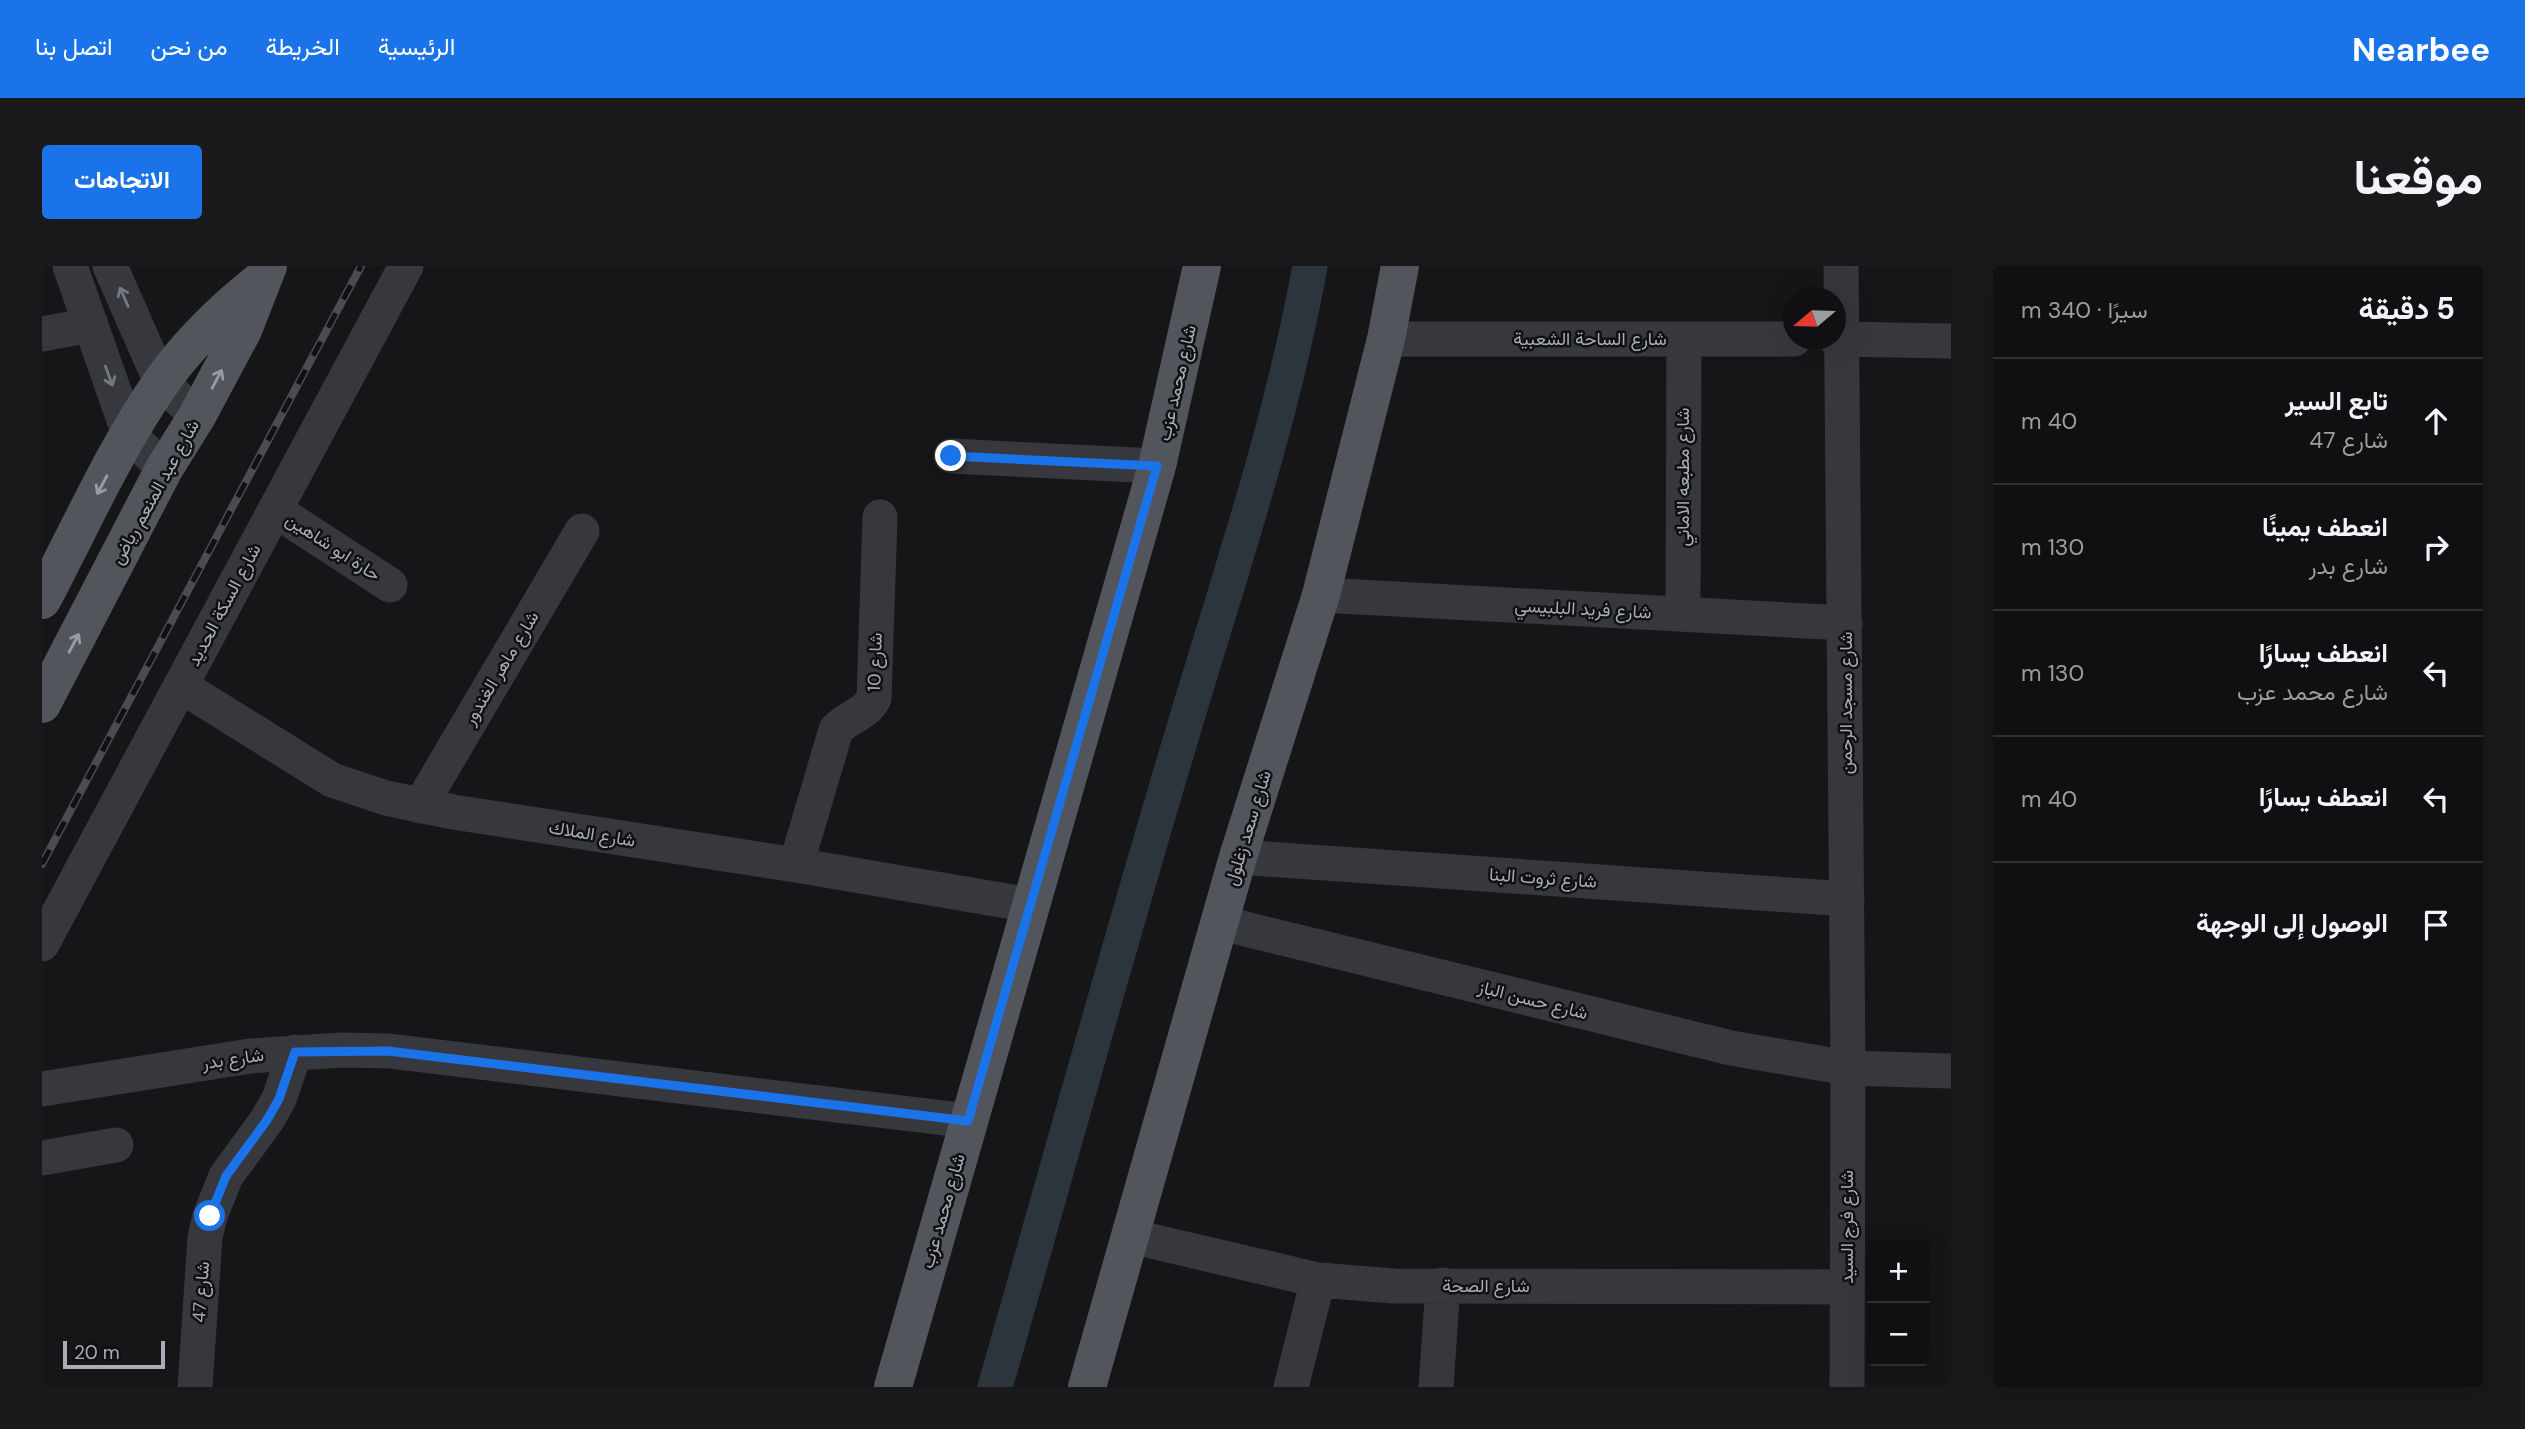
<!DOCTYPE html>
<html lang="ar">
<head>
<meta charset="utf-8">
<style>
  body { margin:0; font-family:"DM Sans",Vazirmatn,sans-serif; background:#19191b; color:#f1f3f6; direction:rtl }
  .controls { position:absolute; right:21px; bottom:21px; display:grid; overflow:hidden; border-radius:7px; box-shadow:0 7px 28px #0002 }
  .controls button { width:63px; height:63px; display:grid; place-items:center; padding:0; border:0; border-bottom:2px solid #303032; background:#101012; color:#f1f3f6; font:35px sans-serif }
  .compass { position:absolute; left:1741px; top:21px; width:63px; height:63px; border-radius:50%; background:#101012; box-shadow:0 7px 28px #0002; rotate:251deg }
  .scale { position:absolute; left:21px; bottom:18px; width:102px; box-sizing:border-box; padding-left:7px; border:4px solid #a8adb8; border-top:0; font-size:19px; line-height:24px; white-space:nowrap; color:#a8adb8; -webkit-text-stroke:5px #111113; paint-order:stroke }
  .stop { position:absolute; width:21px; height:21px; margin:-16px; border:5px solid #1a73e8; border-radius:50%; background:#fff }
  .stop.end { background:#1a73e8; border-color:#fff; box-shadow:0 2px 7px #0008 }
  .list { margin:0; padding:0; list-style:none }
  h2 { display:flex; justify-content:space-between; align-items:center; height:91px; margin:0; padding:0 28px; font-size:30px }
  h2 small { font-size:23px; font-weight:400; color:#9c9d9f }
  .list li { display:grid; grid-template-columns:46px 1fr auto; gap:21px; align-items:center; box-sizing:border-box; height:126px; padding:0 28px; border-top:2px solid #303032 }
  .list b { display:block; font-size:26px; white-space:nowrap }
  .list p { margin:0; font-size:23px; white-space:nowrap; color:#9c9d9f }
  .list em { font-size:23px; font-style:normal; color:#9c9d9f }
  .icon { flex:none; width:38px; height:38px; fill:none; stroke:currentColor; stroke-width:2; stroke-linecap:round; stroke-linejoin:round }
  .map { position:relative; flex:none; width:1909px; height:1121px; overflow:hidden; direction:ltr; border-radius:7px }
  header { display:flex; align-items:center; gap:42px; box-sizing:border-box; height:98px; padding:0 35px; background:#1a73e8; color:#fff }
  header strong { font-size:33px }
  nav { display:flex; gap:38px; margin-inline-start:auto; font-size:24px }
  .intro { display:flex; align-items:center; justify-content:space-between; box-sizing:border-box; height:168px; padding:0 42px }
  h1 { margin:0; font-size:49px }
  .button { padding:18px 32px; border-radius:7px; background:#1a73e8; color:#fff; font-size:24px; font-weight:700 }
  main { display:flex; gap:42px; padding:0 42px }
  aside { flex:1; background:#101012; border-radius:7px; box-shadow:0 7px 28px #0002 }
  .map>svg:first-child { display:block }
</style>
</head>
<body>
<header>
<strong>Nearbee</strong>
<nav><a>الرئيسية</a><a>الخريطة</a><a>من نحن</a><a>اتصل بنا</a></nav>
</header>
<div class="intro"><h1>موقعنا</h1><a class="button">الاتجاهات</a></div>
<main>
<aside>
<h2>5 دقيقة<small>سيرًا · 340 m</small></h2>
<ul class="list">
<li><svg class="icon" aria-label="ahead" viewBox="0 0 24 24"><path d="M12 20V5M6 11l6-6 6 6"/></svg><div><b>تابع السير</b><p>شارع 47</p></div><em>40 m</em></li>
<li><svg class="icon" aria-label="right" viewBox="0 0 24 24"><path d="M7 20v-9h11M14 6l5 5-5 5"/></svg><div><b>انعطف يمينًا</b><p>شارع بدر</p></div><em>130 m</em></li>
<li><svg class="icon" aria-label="left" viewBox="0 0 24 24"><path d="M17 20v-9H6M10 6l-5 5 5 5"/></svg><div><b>انعطف يسارًا</b><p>شارع محمد عزب</p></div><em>130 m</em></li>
<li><svg class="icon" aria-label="left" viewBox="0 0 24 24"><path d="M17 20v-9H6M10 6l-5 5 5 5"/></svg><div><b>انعطف يسارًا</b></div><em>40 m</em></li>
<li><svg class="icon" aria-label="arrive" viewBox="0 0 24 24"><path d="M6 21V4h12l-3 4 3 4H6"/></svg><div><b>الوصول إلى الوجهة</b></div></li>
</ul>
</aside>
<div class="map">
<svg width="1909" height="1121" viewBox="0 0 1909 1121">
  <rect width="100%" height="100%" fill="#161618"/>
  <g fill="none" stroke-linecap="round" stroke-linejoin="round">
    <path stroke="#2c353c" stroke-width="35" d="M 953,1121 C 1017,898 1078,674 1145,452 C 1190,302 1240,154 1268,0"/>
    <path stroke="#37383d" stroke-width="35" d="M 28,0 L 87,168 L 122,203
      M 68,0 L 119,116 L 155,150
      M 1799,0 L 1806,802 L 1805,1121
      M 0,68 L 49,59
      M 1344,73 L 1752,73
      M 1794,73 L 1909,75
      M 909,190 L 1115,200
      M 233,244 L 348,319
      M 1279,329 L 1803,357
      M 1641,348 L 1642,73
      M 139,420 L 290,514 L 344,532 L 411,546 L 754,599 L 988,639
      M 378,540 L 540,265
      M 1196,591 L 1805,633
      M 754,599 L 794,464 C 806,450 824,449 832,432 L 838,251
      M 1179,657 L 1689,782 L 1806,802 L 1909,805
      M 0,678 L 364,0
      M 0,823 L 208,790 L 300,784 L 347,785 L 927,855
      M 0,892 L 74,879
      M 1088,970 L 1276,1014 L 1352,1020 L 1805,1021
      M 153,1121 L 163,971 L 168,950 L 184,910 L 225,854 L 237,833 L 253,786
      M 1249,1121 L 1276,1014
      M 1394,1121 L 1401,1019"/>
    <path stroke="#53555c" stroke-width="38" d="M 0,334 C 38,262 72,185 118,118 C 146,78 181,44 219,14
      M 0,438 L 122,203 L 155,150 L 201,64 L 226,0
      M 851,1121 L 1115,200 L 1160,0
      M 1045,1121 L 1196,591 L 1279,329 L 1344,73 L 1358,0"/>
    <defs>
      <path id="rail" d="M 0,598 L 319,0"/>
    </defs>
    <use href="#rail" stroke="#4a4c52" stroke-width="8"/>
    <use href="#rail" stroke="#111113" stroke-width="5" stroke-dasharray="16" stroke-linecap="butt"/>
  </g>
  <defs><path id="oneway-shaft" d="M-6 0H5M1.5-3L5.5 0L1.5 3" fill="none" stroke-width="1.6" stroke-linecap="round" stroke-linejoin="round" transform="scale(1.75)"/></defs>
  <g stroke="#757881">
    <use href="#oneway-shaft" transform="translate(82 31) rotate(-114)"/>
    <use href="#oneway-shaft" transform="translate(67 110) rotate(70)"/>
  </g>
  <g stroke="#979ba6">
    <use href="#oneway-shaft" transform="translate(175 113) rotate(-62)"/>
    <use href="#oneway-shaft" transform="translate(60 219) rotate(118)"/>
    <use href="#oneway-shaft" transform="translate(32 377) rotate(-62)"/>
  </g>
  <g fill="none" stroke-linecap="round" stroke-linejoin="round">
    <path stroke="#1a73e8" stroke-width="9" d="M 168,950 L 184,910 L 225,854 L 237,833 L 253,786 L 346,785 L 926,855 L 1115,200 L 909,190"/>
  </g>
  <g text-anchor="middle" stroke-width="5" stroke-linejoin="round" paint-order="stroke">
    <g font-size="18" fill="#a8adb8" stroke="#111113">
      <text x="1548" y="79">شارع الساحة الشعبية</text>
      <text transform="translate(1135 117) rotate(-77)" y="6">شارع محمد عزب</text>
      <text transform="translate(1641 211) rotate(-90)" y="6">شارع مطبعه الاماني</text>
      <text transform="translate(113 226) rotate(-61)" y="6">شارع عبد المنعم رياض</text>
      <text transform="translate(291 281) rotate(33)" y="6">حارة ابو شاهين</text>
      <text transform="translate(182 339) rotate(-62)" y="6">شارع السكة الحديد</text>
      <text transform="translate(1541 343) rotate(3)" y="6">شارع فريد البلبيسي</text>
      <text transform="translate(833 396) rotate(-88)" y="6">شارع 10</text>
      <text transform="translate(459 402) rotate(-59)" y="6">شارع ماهر الغندور</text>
      <text transform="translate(1804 437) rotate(-90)" y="6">شارع مسجد الرحمن</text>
      <text transform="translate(1206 562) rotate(-73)" y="6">شارع سعد زغلول</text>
      <text transform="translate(550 568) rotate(9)" y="6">شارع الملاك</text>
      <text transform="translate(1501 612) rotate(4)" y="6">شارع ثروت البنا</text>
      <text transform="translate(1491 734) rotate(14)" y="6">شارع حسن الباز</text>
      <text transform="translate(191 793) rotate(-8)" y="6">شارع بدر</text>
      <text transform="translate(901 945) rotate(-74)" y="6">شارع محمد عزب</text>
      <text transform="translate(1805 961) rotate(-90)" y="6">شارع فرج السيد</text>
      <text x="1444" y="1026">شارع الصحة</text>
      <text transform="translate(159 1026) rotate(-86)" y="6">شارع 47</text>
    </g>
  </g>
</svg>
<div class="controls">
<button>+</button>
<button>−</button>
</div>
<svg class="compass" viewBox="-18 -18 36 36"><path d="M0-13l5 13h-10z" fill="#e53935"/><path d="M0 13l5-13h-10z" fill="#9c9d9f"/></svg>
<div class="scale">20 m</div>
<div class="stop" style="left:168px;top:950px"></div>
<div class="stop end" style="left:909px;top:190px"></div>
</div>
</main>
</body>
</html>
